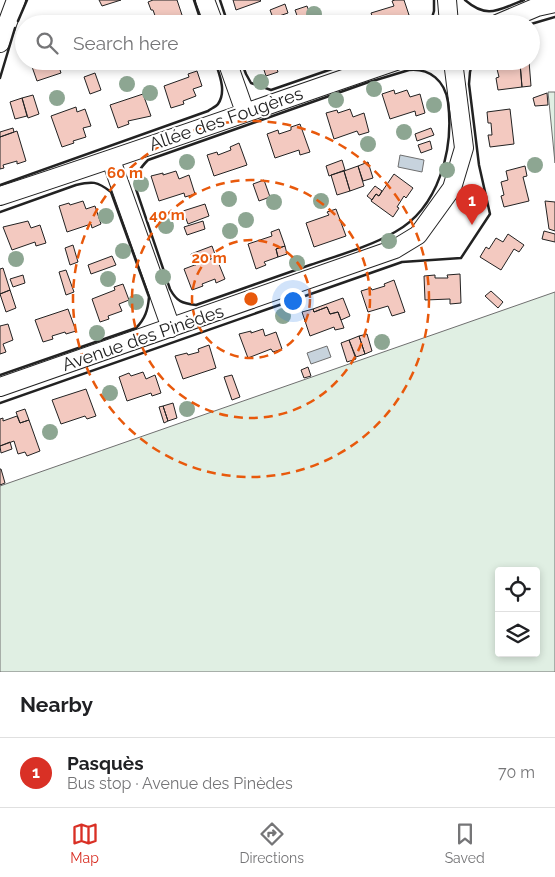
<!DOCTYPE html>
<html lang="en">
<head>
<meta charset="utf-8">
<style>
  body { margin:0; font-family:Raleway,sans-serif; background:#f6f6f6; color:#202124 }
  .controls { position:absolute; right:15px; bottom:15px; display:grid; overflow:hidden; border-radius:5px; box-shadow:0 2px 8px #0003 }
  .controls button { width:45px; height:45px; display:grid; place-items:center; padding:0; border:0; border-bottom:1px solid #e0e0e0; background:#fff; color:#202124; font:25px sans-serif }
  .you { position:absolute; left:292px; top:300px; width:18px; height:18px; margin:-12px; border:4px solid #fff; border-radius:50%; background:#1a73e8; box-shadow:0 0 0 8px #1a73e833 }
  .badge { display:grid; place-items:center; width:32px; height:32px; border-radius:50%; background:#d93025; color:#fff; font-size:16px; font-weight:700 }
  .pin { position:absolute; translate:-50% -41px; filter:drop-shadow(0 1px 2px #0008) }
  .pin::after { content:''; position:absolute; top:26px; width:18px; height:15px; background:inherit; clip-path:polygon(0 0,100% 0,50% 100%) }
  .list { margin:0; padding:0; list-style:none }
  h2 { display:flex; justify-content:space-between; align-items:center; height:65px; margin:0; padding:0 20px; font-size:21px }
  h2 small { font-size:16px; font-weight:400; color:#757577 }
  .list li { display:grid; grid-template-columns:32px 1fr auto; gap:15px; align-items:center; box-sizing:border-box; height:70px; padding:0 20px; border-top:1px solid #e0e0e0 }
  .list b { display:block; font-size:19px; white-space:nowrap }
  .list p { margin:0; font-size:16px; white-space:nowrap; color:#757577 }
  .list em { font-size:16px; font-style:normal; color:#757577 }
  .icon { flex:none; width:28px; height:28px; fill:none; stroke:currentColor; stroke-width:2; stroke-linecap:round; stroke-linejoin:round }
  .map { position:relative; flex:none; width:555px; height:672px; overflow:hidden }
  .search { position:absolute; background:#fff; box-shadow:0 2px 8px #0003; left:15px; right:15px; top:15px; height:55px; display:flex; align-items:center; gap:12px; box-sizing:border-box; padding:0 18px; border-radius:28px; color:#757577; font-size:19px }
  .sheet { height:135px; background:#fff }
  nav { display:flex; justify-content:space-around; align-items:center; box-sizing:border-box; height:70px; border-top:1px solid #e0e0e0; background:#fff; font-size:14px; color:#757577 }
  nav a { display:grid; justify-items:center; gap:2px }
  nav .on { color:#d93025 }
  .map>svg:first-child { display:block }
</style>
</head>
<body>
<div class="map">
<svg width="555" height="672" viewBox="0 0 555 672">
  <rect width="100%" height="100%" fill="#fff"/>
  <path fill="#e0efe3" stroke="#6f6f6f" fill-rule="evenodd" d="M 548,92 L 555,92 L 555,163 Z
    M 555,292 L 555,672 L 0,672 L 0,486 ZM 499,571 L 536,571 L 536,653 L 499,653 Z"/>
  <path fill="#c7d3dd" stroke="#6f6f6f" d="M 400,155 L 424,160 L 422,172 L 398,167 Z
    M 327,346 L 331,357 L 311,364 L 307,353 Z"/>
  <path fill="#f3c9c0" stroke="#222" d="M 99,0 L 121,0 L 102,6 Z
    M 153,0 L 177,0 L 185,24 L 158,24 L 153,10 L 151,10 L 148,2 Z
    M 233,0 L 260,0 L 261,1 L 236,10 Z
    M 395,0 L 404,0 L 409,15 L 398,19 L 399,24 L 375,24 L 371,13 L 394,6 L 392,1 Z
    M 285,4 L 288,13 L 273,18 L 270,10 Z
    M 307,6 L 313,22 L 300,24 L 295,10 Z
    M 71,17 L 73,24 L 54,24 L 54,23 Z
    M 30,61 L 57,61 L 61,73 L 37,81 Z
    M 261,61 L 288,61 L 290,66 L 277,69 L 278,72 L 266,76 Z
    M 495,61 L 524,61 L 520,63 L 522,87 L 498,90 L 496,78 L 499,77 Z
    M 529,61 L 531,86 L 522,87 L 520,63 Z
    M 197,71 L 202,86 L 193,89 L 196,96 L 183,101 L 184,104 L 171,108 L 164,86 L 189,77 L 188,74 Z
    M 95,73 L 101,90 L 90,94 L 84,77 Z
    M 394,90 L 395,94 L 407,90 L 410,97 L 420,94 L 425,113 L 416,116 L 415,111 L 390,119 L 382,94 Z
    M 547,93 L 548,105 L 535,106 L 533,98 Z
    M 143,94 L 151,116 L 128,121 L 129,124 L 118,128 L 110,105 Z
    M 33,95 L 39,114 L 28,118 L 22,98 Z
    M 22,98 L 27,116 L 15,119 L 10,102 Z
    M 76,107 L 77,112 L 85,109 L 91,126 L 83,128 L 86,137 L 73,141 L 74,143 L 62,147 L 51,116 Z
    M 350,109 L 353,117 L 364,113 L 369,132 L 359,135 L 357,131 L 334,139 L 326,113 L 337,110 L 338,113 Z
    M 510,109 L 514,144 L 490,147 L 488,135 L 492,135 L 491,123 L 488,123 L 487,112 Z
    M 300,124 L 310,152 L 300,155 L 299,150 L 275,158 L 267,134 L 278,130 L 279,134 L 291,130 L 291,127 Z
    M 13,128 L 14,132 L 0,137 L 0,132 Z
    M 431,128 L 434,135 L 417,141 L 415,134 Z
    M 17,131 L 26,161 L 17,164 L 17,161 L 3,165 L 4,168 L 0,169 L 0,137 Z
    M 430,141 L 432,149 L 421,153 L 418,145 Z
    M 239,143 L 247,165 L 214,176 L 207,155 L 217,152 L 218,155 L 231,150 L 230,147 Z
    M 342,160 L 345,170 L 329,176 L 326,166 Z
    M 368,162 L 373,178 L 363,181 L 358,166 Z
    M 358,166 L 364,186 L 350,191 L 344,171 Z
    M 525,166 L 527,176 L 523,177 L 529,201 L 504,207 L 501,196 L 504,195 L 501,182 L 508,180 L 506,171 Z
    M 176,171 L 179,179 L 189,175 L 195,194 L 185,197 L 184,193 L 159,201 L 151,176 L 163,173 L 163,175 Z
    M 344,171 L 350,191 L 337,195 L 331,175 Z
    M 394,174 L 413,188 L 406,198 L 404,196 L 397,207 L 399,208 L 393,217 L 371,201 L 376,194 L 379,196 Z
    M 264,180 L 270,197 L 259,201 L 253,184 Z
    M 375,186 L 382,191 L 379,196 L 376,194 L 372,200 L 367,196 Z
    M 83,201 L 86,209 L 95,206 L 101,224 L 92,228 L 91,224 L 67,232 L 59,206 L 69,203 L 70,205 Z
    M 545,201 L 555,202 L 555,231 L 549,229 Z
    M 205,204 L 209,216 L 188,224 L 183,211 Z
    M 336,209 L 346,236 L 314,247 L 306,223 L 329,215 L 327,212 Z
    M 28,221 L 31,228 L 40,225 L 46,243 L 36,246 L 35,242 L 12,250 L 3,227 Z
    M 203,221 L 205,229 L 187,235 L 184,227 Z
    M 279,229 L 285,246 L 276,249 L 278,257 L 264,262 L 266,265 L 256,269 L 248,244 L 272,236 L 271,232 Z
    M 544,231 L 555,234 L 555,242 L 542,239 Z
    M 508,234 L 524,245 L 519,252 L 514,249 L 501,270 L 480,257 L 486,247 L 489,249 L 496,238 L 503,242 Z
    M 73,245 L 78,262 L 70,265 L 65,248 Z
    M 212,246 L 216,257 L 195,265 L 191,254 Z
    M 285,246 L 287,254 L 278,257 L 276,249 Z
    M 112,256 L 116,265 L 91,274 L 88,265 Z
    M 216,257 L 225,279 L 216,283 L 215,279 L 202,284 L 203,286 L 192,290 L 184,269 Z
    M 3,268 L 10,290 L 0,294 L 0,269 Z
    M 66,270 L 74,292 L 66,295 L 59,272 Z
    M 460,274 L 461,303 L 450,304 L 450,299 L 425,300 L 424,276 L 435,275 L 435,278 L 448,278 L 447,275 Z
    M 23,275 L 25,283 L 13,287 L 10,279 Z
    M 394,280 L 405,312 L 392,316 L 388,306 L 368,312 L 361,291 L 371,288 L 372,290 L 385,286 L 384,284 Z
    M 123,284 L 129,300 L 119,304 L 122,311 L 108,316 L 109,319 L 100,322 L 92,299 L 115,290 L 114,287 Z
    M 10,290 L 16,308 L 6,312 L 0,294 Z
    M 491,291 L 503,302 L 498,308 L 485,296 Z
    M 343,298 L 350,316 L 341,320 L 338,312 L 330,314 L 327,307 L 314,312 L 313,309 Z
    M 327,307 L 330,314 L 338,312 L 344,328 L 335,330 L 334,327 L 310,336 L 302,312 L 313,309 L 314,312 Z
    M 68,309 L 76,331 L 66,334 L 65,332 L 52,336 L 53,339 L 43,342 L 35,320 Z
    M 8,324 L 13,340 L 3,344 L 6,352 L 0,354 L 0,326 Z
    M 263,329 L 265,336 L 276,332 L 282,349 L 273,352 L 271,349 L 248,358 L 239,334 L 251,331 L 251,333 Z
    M 367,334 L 372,351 L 365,354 L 359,336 Z
    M 359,336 L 365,354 L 356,357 L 349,340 Z
    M 349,340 L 356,359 L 347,362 L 341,343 Z
    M 209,345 L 216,368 L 183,379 L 175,356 L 187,353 L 188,355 L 199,352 L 198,349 Z
    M 308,367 L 311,376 L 304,378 L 301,370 Z
    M 143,372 L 146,379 L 155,375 L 161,393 L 152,396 L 151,393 L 127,401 L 119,377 L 129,373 L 131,376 Z
    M 232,375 L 240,397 L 232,400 L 224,377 Z
    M 86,389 L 96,416 L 87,419 L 85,416 L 61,424 L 52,400 Z
    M 173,403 L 177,418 L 168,421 L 163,406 Z
    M 163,406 L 168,421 L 164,423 L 159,407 Z
    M 25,409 L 29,420 L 20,423 L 16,412 Z
    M 17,416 L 20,423 L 29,420 L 40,451 L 27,456 L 25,452 L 18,454 L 14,441 L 0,446 L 0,419 L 3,418 L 3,421 Z
    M 10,442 L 12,449 L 1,453 L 0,446 Z
    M 1,469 L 5,483 L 0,485 L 0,469 Z"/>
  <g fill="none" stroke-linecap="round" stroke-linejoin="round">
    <defs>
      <path id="minor" d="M 205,0 L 214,24
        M 447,0 L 449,24
        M 497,24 L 537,7 L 555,3
        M 0,43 L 16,0
        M 227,61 L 245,112
        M 111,160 L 171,328
        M 0,196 C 132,153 264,106 396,61
        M 0,387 L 395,249 L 418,235 L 452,188 L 464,148 L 453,61"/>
    </defs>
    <use href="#minor" stroke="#222" stroke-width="20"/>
    <use href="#minor" stroke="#fff" stroke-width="18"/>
    <path stroke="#222" stroke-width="2.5" d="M 194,0 L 202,24
      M 220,0 L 228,24
      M 465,0 C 488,20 499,9 524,0
      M 18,21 L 27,0
      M 430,24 L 434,11 L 434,0
      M 531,24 L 555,17
      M 241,61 L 246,74 L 251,83 L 271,90 L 355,61
      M 409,70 C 430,68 445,81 448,102 C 454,149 439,208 395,232 C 369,247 339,255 310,265 C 272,278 234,292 196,305 C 182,303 177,302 170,289 L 136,189 C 135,176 139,169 148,160 L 366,83 Z
      M 0,78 L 15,28
      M 0,185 L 208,111 C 210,109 216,107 218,104 C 227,91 219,74 215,61
      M 0,212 L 76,185 C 92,181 97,181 111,192 L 149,297 C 148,310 145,319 136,328 L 0,375
      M 0,403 L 402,262 L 461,258 L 490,214 L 479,165 L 469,84 L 470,72 L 473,61"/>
  </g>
  <g fill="#8da692">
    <circle cx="314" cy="14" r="8"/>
    <circle cx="261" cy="82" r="8"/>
    <circle cx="127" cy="84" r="8"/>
    <circle cx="374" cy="89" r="8"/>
    <circle cx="150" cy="93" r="8"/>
    <circle cx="57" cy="98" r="8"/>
    <circle cx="336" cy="100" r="8"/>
    <circle cx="434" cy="105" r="8"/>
    <circle cx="404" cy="132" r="8"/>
    <circle cx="368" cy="144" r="8"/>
    <circle cx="187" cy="162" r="8"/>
    <circle cx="535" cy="165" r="8"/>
    <circle cx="447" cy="170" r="8"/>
    <circle cx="141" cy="184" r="8"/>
    <circle cx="229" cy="199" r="8"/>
    <circle cx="321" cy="201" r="8"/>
    <circle cx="274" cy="202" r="8"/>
    <circle cx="106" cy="216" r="8"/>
    <circle cx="246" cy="220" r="8"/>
    <circle cx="166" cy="226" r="8"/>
    <circle cx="230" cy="231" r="8"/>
    <circle cx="389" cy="241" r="8"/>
    <circle cx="123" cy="251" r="8"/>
    <circle cx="16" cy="259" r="8"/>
    <circle cx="297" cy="263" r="8"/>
    <circle cx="163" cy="277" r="8"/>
    <circle cx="108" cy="279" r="8"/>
    <circle cx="136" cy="302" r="8"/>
    <circle cx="283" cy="316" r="8"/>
    <circle cx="97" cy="333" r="8"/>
    <circle cx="382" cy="342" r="8"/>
    <circle cx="110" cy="393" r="8"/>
    <circle cx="187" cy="409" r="8"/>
    <circle cx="50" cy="432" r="8"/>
  </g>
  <g fill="none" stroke="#e8590c" stroke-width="2.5" stroke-dasharray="9 6">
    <circle cx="251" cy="299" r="59"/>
    <circle cx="251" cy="299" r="119"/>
    <circle cx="251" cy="299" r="178"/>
  </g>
  <g text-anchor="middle" stroke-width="4" stroke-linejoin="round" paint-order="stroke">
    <g font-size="18" fill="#222" stroke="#fff">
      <text transform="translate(226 119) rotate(-19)" y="6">Allée des Fougères</text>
      <text transform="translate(143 338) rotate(-19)" y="6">Avenue des Pinèdes</text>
    </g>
  </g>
  <circle cx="251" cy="299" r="8" fill="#e8590c" stroke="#fff" stroke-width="2.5"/>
  <g font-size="15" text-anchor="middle" font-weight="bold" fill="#e8590c" stroke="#fff" stroke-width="4" stroke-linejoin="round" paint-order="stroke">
    <text x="125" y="178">60 m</text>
    <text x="167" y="220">40 m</text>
    <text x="209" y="263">20 m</text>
  </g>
</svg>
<div class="controls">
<button><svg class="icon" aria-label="locate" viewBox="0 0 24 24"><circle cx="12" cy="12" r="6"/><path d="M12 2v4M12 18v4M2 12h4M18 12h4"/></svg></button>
<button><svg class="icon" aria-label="layers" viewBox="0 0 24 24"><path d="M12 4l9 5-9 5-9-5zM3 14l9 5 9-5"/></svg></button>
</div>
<div class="you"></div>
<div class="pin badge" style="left:472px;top:225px">1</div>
<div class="search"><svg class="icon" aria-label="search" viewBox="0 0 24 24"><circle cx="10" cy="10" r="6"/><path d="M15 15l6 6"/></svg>Search here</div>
</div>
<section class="sheet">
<h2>Nearby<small></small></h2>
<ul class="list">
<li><span class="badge">1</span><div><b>Pasquès</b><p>Bus stop · Avenue des Pinèdes</p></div><em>70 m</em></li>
</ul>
</section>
<nav>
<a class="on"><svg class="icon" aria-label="map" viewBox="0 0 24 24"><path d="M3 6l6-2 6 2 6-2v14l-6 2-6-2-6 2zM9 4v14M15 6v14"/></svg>Map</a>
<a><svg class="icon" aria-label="directions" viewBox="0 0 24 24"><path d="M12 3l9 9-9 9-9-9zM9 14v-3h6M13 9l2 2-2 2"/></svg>Directions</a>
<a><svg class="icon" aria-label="saved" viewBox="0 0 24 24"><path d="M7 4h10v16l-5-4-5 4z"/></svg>Saved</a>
</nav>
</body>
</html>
